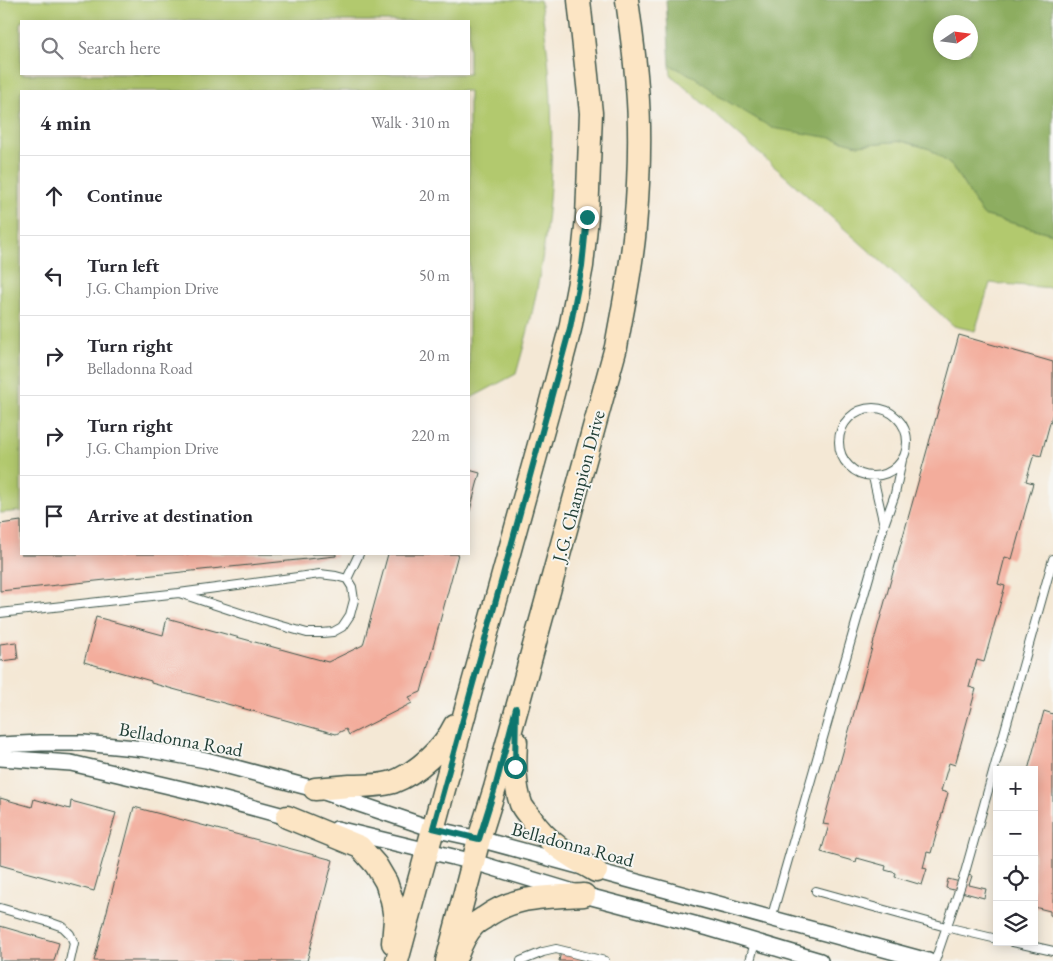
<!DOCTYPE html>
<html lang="en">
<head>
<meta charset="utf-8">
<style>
  body { margin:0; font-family:"EB Garamond",serif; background:#f7f7f7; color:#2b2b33 }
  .controls { position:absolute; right:15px; bottom:15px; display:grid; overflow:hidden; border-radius:0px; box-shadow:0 2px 12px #0003 }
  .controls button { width:45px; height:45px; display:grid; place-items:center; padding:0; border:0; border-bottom:1px solid #e1e1e2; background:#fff; color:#2b2b33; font:25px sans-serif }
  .compass { position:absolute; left:933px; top:15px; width:45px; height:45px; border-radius:50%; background:#fff; box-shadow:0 2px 12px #0003; rotate:77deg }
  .stop { position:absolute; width:15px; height:15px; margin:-11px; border:4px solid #0f766e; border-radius:50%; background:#fff }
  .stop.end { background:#0f766e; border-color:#fff; box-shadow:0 1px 5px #0008 }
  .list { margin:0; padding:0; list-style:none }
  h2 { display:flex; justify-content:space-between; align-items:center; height:65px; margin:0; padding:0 20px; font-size:21px }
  h2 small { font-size:16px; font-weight:400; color:#7c7c81 }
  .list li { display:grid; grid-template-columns:32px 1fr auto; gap:15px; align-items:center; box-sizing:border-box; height:80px; padding:0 20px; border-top:1px solid #e1e1e2 }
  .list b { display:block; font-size:19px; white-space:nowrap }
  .list p { margin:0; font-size:16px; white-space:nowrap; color:#7c7c81 }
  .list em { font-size:16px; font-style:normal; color:#7c7c81 }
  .icon { flex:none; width:28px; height:28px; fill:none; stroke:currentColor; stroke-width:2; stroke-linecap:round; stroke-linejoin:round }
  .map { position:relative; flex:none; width:1053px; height:961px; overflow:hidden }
  .search { position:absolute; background:#fff; box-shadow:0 2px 12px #0003; left:20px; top:20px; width:450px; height:55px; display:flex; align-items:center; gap:12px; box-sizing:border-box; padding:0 18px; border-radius:0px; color:#7c7c81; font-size:19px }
  .panel { position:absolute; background:#fff; box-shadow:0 2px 12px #0003; left:20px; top:90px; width:450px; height:465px; border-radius:0px }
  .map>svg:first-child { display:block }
</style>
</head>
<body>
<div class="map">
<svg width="1053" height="961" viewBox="0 0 1053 961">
  <rect width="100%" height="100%" fill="#f6f6f2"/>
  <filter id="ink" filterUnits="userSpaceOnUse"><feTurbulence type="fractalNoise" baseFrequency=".02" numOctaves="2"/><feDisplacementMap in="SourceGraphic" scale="10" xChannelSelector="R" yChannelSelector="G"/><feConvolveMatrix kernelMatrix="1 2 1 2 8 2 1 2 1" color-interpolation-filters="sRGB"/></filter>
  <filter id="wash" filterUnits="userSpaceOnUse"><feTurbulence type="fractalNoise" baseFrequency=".0096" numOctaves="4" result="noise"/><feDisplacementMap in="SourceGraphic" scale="20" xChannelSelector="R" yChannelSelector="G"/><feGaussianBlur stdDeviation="1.12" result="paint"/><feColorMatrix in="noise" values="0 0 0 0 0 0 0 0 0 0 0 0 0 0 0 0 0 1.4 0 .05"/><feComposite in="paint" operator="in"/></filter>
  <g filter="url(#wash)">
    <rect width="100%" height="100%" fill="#f4e8d5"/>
    <path fill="#b2c96e" stroke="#688351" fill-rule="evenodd" d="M 0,0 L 540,0 C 557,95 555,194 537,289 C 532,317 524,346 516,374 L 469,399 L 469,91 L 21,91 L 21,511 L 0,513 ZM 469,21 L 469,74 L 21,74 L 21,21 Z
      M 670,65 L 695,77 L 720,97 L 832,138 L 858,145 L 902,141 L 930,149 L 952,166 L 983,215 L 1053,234 L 1053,288 L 990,283 L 975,331 L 954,326 L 671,75 Z"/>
    <path fill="#8dad61" stroke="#56754a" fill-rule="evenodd" d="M 666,0 L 1053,0 L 1053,234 L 983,215 L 952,166 L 930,149 L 902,141 L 858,145 L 832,138 L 772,128 L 720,97 L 695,77 L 670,65 ZM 940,22 L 970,22 L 970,52 L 940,52 Z"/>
    <g id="blocks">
      <path fill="#f3ad9c" d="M 959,335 L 1053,362 L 1053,412 L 1041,456 L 1034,454 L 1026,481 L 1033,483 L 1012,559 L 1005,557 L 998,584 L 1005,586 L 984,662 L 977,660 L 969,687 L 976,689 L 955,765 L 949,763 L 941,791 L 948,793 L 931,853 L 927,852 L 923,868 L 927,869 L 922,885 L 895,877 L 896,873 L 885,870 L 886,866 L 857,858 L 856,862 L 821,852 L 829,825 L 823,824 Z
        M 469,470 L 480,473 L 469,514 Z
        M 21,521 L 21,554 L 336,554 L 336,556 L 0,591 L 0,524 Z
        M 388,554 L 458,554 L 421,692 L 409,697 L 412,703 L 349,735 L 346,729 L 336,734 L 151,683 L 151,681 L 84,662 L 96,617 L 163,635 L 167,618 L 328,662 L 363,645 Z
        M 16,642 L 18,659 L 0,661 L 0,644 Z
        M 1044,711 L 1053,714 L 1053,916 L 1050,915 L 1050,911 L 1034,907 L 1034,770 L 1028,770 Z
        M 0,798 L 32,807 L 34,799 L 70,809 L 71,801 L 116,813 L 94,891 L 0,865 Z
        M 134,807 L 333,860 L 307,961 L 94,961 Z
        M 966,875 L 972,876 L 969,885 L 986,889 L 984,898 L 946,888 L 948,879 L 964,883 Z
        M 0,926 L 59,943 L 54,961 L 0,961 Z
        M 561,951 L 594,961 L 559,961 Z"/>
    </g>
  </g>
  <g filter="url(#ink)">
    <use href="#blocks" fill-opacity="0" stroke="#3f574c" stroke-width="1"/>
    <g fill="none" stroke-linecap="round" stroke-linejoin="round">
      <defs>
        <path id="lane" d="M839 442a34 34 0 1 1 68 0a34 34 0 1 1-68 0Z
          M 873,477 L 884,525
          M 347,579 L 359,554
          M 0,613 L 179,593 L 320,574 L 336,576 L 347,579 L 352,587 L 354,600 L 350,615 L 342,627 L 333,632 L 322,633 L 307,633 L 261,620 L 179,593
          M 816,891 L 946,927 L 997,939
          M 0,908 L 49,922 L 63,927 L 70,934 L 74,943 L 70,961
          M 771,919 L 884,525 L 895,494 L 902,460
          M 1013,942 L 1053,951
          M 521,961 L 543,952 L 556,949 L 605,961
          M 750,961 L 755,942
          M 935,961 L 964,876 L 1053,559"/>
        <path id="street" d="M 0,745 L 41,743 L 84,743 L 145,749 L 206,760 L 315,789 L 433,829 L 479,839 L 928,961
          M 0,758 L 71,763 L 199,793 L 295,819
          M 337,829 L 474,862 L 584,895 L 709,928 L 820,961"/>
        <path id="secondary" d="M 516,742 C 515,762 514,784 521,804 C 523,809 527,813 530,817 C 546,842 571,857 596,871
          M 315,789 C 327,788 339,787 350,786 C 364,786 380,786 393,782 C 417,773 444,748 455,725
          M 287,817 L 360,847 L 376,865 L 386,882 L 392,900 L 395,919 L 393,943
          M 457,955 C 461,944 466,933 474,925 C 477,922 481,920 484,918 C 515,895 547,897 584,895
          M 397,961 L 470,694 L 551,401 L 570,329 L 582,266 L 587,217 L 591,113 L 579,0
          M 447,961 L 479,839 L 495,788 L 616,347 C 623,307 632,267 635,227 C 639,181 641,133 637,87 C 635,58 631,29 627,0"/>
      </defs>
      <use href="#lane" stroke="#3f574c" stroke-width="10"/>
      <use href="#street" stroke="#3f574c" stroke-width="18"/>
      <use href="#secondary" stroke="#3f574c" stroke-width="25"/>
      <use href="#lane" stroke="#fff" stroke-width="8"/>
      <use href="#street" stroke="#fff" stroke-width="15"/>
      <use href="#secondary" stroke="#fce5c4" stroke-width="22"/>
    </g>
  </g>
  <g fill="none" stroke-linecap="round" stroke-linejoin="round" filter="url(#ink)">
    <path stroke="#0f766e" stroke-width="6" d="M 515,767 L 516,708 L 495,788 L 479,839 L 433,828 L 511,546 L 570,328 L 582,266 L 587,217"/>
  </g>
  <g text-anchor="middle" stroke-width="4" stroke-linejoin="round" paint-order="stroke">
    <g font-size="19" fill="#1f3d34" stroke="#f6f6f2">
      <text transform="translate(578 486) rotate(-75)" y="7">J.G. Champion Drive</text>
      <text transform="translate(181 739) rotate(10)" y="7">Belladonna Road</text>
      <text transform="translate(573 844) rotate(15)" y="7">Belladonna Road</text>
    </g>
  </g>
</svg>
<div class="controls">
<button>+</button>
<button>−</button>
<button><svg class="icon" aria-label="locate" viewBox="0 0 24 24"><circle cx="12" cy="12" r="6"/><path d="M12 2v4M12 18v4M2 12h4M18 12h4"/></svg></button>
<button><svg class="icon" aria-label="layers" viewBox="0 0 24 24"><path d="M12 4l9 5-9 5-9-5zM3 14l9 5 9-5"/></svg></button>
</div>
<svg class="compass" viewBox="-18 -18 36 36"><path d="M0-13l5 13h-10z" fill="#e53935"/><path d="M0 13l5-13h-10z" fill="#7c7c81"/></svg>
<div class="stop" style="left:515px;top:767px"></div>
<div class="stop end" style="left:587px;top:217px"></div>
<div class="search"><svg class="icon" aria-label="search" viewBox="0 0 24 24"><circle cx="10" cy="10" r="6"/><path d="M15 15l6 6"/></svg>Search here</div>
<section class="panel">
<h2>4 min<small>Walk · 310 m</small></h2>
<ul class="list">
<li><svg class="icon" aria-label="ahead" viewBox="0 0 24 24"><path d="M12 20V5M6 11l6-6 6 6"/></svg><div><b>Continue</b></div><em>20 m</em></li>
<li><svg class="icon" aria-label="left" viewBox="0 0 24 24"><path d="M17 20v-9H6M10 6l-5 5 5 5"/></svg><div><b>Turn left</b><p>J.G. Champion Drive</p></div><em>50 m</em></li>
<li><svg class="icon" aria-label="right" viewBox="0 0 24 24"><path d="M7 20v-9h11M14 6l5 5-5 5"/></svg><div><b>Turn right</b><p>Belladonna Road</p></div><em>20 m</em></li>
<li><svg class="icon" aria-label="right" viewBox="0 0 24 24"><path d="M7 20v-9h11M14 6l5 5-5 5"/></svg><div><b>Turn right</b><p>J.G. Champion Drive</p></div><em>220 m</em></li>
<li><svg class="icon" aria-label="arrive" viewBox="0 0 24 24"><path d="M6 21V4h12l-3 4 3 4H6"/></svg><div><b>Arrive at destination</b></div></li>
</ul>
</section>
</div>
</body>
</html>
